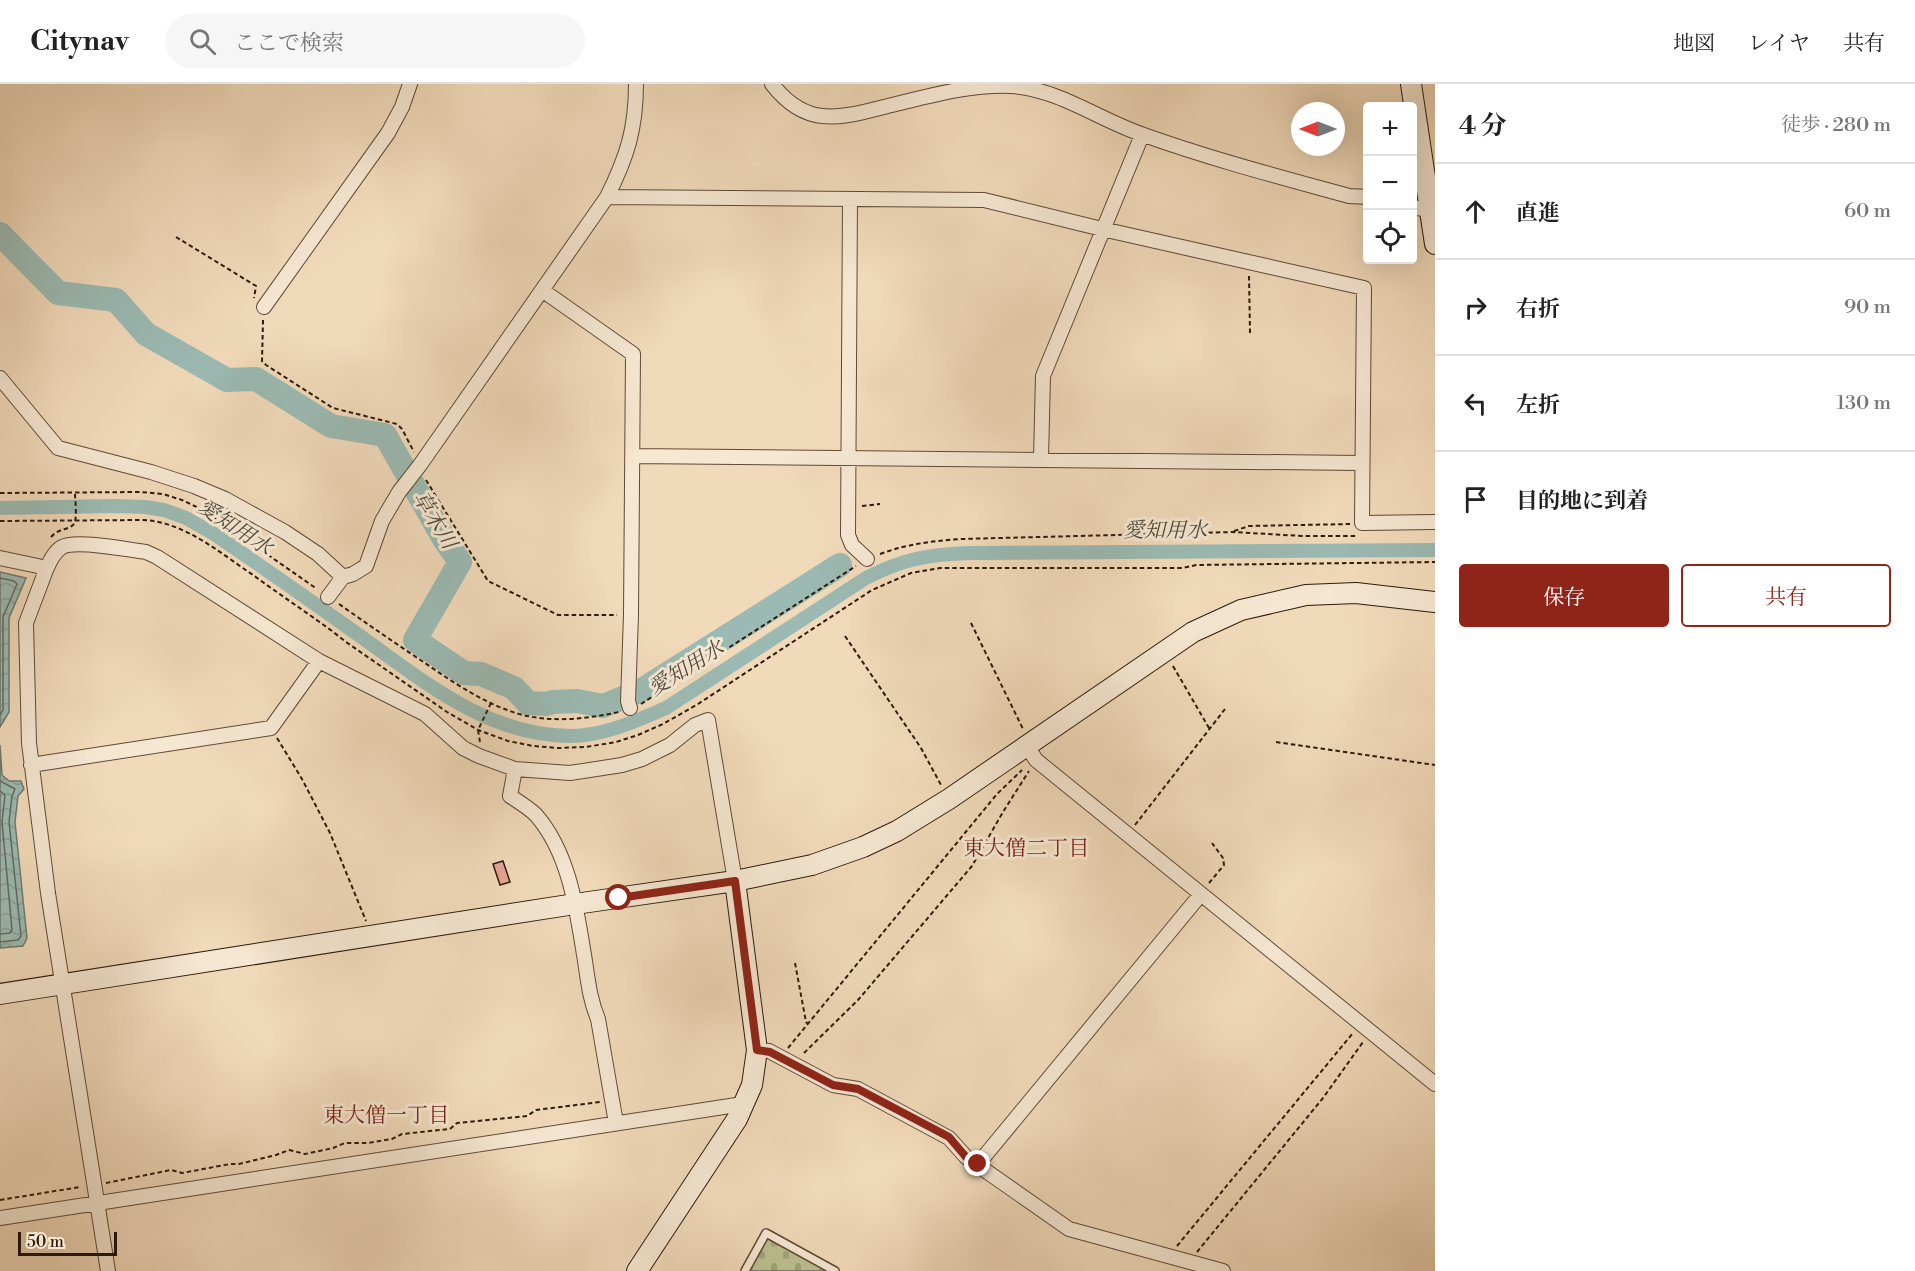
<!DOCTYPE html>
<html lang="ja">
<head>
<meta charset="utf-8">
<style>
  body { margin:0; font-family:"Libre Bodoni","Noto Serif JP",serif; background:#f6f6f6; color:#222 }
  .controls { position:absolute; right:18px; top:18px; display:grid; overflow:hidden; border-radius:6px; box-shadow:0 6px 24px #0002 }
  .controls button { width:54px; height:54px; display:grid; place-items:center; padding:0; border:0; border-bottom:2px solid #e0e0e0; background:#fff; color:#222; font:30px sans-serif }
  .compass { position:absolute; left:1291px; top:18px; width:54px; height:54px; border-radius:50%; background:#fff; box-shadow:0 6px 24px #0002; rotate:270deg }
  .scale { position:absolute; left:18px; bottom:15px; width:99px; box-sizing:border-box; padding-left:6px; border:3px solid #2d1a0b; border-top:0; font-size:16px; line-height:21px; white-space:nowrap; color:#2d1a0b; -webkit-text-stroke:4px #f6e7d2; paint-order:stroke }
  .stop { position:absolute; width:18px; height:18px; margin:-14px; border:4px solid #8f2418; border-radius:50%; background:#fff }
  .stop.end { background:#8f2418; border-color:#fff; box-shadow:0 2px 6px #0008 }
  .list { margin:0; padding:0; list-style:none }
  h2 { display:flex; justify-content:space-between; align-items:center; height:78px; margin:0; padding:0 24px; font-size:26px }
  h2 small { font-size:20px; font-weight:400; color:#767676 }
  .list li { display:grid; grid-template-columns:39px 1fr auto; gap:18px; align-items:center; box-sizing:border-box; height:96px; padding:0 24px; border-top:2px solid #e0e0e0 }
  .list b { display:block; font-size:22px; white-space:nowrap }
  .list em { font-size:20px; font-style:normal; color:#767676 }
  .actions { display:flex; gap:12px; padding:18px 24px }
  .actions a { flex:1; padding:14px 0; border:2px solid #8f2418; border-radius:6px; text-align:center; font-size:21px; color:#8f2418 }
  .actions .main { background:#8f2418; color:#fff }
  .icon { flex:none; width:33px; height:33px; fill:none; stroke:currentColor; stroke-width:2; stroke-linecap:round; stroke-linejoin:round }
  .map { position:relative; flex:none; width:1435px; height:1187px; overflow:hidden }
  header { display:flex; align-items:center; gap:36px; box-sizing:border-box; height:84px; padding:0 30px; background:#fff; border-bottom:2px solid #e0e0e0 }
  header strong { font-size:28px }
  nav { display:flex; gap:33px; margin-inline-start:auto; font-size:21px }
  .search { width:420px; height:54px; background:#f6f6f6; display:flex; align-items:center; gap:15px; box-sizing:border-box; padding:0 21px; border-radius:33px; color:#767676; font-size:22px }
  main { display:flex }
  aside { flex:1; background:#fff }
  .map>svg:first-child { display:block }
</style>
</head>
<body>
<header>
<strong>Citynav</strong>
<div class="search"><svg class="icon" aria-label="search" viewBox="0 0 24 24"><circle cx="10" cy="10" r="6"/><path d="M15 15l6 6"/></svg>ここで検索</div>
<nav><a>地図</a><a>レイヤ</a><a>共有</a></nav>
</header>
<main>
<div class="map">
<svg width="1435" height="1187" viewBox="0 0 1435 1187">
  <defs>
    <pattern id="cemetery-stones" width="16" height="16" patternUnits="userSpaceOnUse" patternTransform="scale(1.5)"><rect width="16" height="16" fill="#bbc08f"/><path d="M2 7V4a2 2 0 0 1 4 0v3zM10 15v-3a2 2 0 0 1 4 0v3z" fill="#a1a47a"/></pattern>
    <pattern id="water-waves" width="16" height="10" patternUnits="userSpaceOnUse" patternTransform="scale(1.5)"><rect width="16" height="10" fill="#9bbab3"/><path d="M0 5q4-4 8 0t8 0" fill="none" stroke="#869f99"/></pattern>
  </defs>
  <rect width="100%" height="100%" fill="#f1daba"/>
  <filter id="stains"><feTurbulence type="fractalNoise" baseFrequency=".00333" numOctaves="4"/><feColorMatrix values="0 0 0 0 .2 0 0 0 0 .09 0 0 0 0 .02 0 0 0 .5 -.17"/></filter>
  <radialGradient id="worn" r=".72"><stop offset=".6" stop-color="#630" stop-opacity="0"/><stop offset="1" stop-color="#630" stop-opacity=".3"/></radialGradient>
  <path fill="url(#cemetery-stones)" stroke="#746d4d" stroke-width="1.5" d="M 762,1150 L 831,1187 L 742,1187 Z"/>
  <path fill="url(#water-waves)" stroke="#6f7a70" stroke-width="1.5" d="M 0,488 L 26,494 L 9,534 L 9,628 L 0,643 Z
    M 0,661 L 2,691 L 9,697 L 21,697 L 24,705 L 18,712 L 15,738 L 27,854 L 23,862 L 0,864 Z"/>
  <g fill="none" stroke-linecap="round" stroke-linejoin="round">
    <path stroke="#646a5f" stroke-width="1.5" d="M 0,494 L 14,497 L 17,500 L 3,533 L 3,626 L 0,631
      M 0,697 L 15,705 L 12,712 L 9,738 L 21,852 L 18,856 L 0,858
      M 0,707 L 5,711 L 2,738 L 12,846 L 10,849 L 0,850"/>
    <path stroke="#9bbab3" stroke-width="14" d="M 0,424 L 116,422 L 145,423 L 164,426 L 186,434 L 214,450 C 261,482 307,514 353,547 C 419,593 485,652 570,652 C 604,652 636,637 666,624 L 866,494 C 903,475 929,470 970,469 L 1435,466"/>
    <path stroke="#9bbab3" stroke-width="24" d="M 0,150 L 58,209 L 116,216 L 146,250 L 227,296 L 256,295 L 331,342 L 385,351 L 444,455 L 460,478 L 415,556 L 464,589 L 481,590 L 514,604 L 528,619 L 546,620 L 553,618 L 577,617 L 603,622 L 642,606 L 840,481"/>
  </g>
  <path fill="#eaa599" stroke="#2d1a0b" stroke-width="1.5" d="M 503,777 L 510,798 L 500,801 L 493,780 Z"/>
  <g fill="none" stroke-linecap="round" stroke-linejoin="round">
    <defs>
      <path id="lane" d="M 745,1187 L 766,1149 L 835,1187"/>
      <path id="street" d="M 772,0 C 809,48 845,32 896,20 C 933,11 973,0 1012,2 C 1061,6 1099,36 1144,51 C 1211,75 1280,93 1349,112 L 1368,113
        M 607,113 L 984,116 L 1102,145 L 1364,204 L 1362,439 L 1435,438
        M 850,115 L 848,451 L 852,461 L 867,475
        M 1412,123 L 1429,126 L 1435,130
        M 542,206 L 633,270 L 631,531 L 628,617 L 630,624
        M 264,223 L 388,49 L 402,23 L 410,0
        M 0,294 L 58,364 L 151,388 L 194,402 L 225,415 L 285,448 L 318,470 L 343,493 L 353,490 L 366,482 L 382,437 L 399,408 L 420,381 L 607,113 C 627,73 636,45 636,0
        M 633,372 L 1362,379
        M 1041,375 L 1043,292 L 1142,51
        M 0,474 L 38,482 L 46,486 C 50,477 54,468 62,463 C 76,455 129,466 146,468 L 157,473 L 319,577 L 425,630 L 463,664 L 479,672 L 515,685 L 570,689 L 622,681 L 642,675 L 670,661 L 695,641 L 708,636 L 735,797
        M 46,486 L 26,539 L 29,659 L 48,809 L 108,1187
        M 328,513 L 343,493
        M 1026,661 L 1036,676 L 1435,1000
        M 31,681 L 271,644 L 319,577
        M 515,685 L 510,712 C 519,718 529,724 536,731 C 570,770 577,828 585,877 C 588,897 590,916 598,935 L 616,1039
        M 757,966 L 769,967 L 833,1001 L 858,1005 L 949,1054 L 966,1073 L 1069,1145 L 1223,1187
        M 978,1080 L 1201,810
        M 0,1134 L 743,1020"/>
      <path id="secondary" d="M 1411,0 L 1435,160
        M 0,910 L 575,820 L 735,797 L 812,781 L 863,763 L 897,747 L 949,715 L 1193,548 L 1241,526 L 1306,511 L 1356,509 L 1435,518
        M 637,1187 L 737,1035 L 752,1001 L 757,966 L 735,797"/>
    </defs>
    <use href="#lane" stroke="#5e4a37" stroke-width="10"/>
    <use href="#street" stroke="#5e4a37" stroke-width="16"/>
    <use href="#secondary" stroke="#2d1a0b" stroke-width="22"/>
    <path stroke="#2d1a0b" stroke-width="2" stroke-dasharray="4.5 3" stroke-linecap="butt" d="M 176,153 L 256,202 L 254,214
      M 1249,192 L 1250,249
      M 263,236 L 262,277 L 266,281 L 333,324 L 397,340 L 402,345 L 414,368
      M 426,396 L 488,497 L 558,531 L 617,531
      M 0,409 L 141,408 L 163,410 L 182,416 L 205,427 L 317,505
      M 862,422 L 880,420
      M 0,437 L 143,436 C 185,438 220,469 253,491 C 279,510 306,528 332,547 L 346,558 L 447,628 L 478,646 L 508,657 L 533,662 L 558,664 L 586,663 L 616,658 L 638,651 L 663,640 L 698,620 L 872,506 L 911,489 L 940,484 L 1183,484 L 1196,481 L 1435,478
      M 1234,447 L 1249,442 L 1350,440
      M 51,453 C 59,444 68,446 73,441 C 78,437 75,416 75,410
      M 880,470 C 907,460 932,457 961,455 L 1233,448 L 1302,452 L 1358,452
      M 339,520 C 366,539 392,557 419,575 C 450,596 482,619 519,630 C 552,639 586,635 619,628
      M 971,539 L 1023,645
      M 845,552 L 921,664 L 941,701
      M 1173,582 L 1209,644
      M 641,620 L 856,482
      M 277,654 L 302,695 L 330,749 L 366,837
      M 480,658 L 478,646 L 491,619
      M 1276,658 L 1435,681
      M 1135,741 L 1225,625
      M 1209,799 L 1224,781 L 1223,774 L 1212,759
      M 795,879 L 806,938 L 808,940
      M 788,964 L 997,710 L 1022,686
      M 804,969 L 858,916 L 972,782 L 1003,728 L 1029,687
      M 106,1099 L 171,1086 L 182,1089 L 230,1080 L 239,1080 L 276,1071 L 289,1066 L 305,1070 L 333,1064 L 345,1059 L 368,1059 L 392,1055 L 402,1050 L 450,1045 L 457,1039 L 527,1032 L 536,1026 L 600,1018
      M 0,1116 L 80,1103
      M 1177,1162 L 1353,949
      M 1197,1168 L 1323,1014 L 1363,958"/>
    <use href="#lane" stroke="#f6e7d2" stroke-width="7"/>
    <use href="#street" stroke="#f6e7d2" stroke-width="14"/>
    <use href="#secondary" stroke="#f6e7d2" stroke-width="20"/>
  </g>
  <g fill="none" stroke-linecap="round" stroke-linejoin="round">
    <path stroke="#8f2418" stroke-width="8" d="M 619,814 L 735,797 L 757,966 L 770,968 L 833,1001 L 858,1005 L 949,1053 L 966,1073 L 978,1080"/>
  </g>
  <g text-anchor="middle" stroke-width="6" stroke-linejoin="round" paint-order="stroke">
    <g font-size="21" font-style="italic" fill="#4e4a3d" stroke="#f6e7d2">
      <text transform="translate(435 436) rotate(59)" y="7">草木川</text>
      <text transform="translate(235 443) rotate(33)" y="7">愛知用水</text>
      <text x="1165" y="453">愛知用水</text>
      <text transform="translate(686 584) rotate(-32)" y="7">愛知用水</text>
    </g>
    <g font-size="21" fill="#7a1f14" stroke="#f6e7d2">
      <text x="1026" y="771">東大僧二丁目</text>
      <text x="386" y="1038">東大僧一丁目</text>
    </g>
  </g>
  <rect width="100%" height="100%" filter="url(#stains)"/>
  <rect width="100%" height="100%" fill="url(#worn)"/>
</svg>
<div class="controls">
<button>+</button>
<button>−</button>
<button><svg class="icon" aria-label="locate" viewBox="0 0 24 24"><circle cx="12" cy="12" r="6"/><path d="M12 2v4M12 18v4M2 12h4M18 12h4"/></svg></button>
</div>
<svg class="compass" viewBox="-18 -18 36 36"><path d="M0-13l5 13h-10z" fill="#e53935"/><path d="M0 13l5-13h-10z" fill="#767676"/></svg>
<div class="scale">50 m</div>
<div class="stop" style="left:619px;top:814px"></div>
<div class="stop end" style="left:978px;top:1080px"></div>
</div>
<aside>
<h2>4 分<small>徒歩 · 280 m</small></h2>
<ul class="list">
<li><svg class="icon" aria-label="ahead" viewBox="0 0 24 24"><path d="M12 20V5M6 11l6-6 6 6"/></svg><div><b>直進</b></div><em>60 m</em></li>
<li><svg class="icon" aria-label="right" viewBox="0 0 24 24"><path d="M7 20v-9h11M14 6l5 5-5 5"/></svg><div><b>右折</b></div><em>90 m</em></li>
<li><svg class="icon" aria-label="left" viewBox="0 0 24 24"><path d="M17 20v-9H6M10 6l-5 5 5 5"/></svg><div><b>左折</b></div><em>130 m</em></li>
<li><svg class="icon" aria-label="arrive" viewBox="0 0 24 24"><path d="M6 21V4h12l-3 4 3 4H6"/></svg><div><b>目的地に到着</b></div></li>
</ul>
<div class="actions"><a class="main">保存</a><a>共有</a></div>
</aside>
</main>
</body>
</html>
